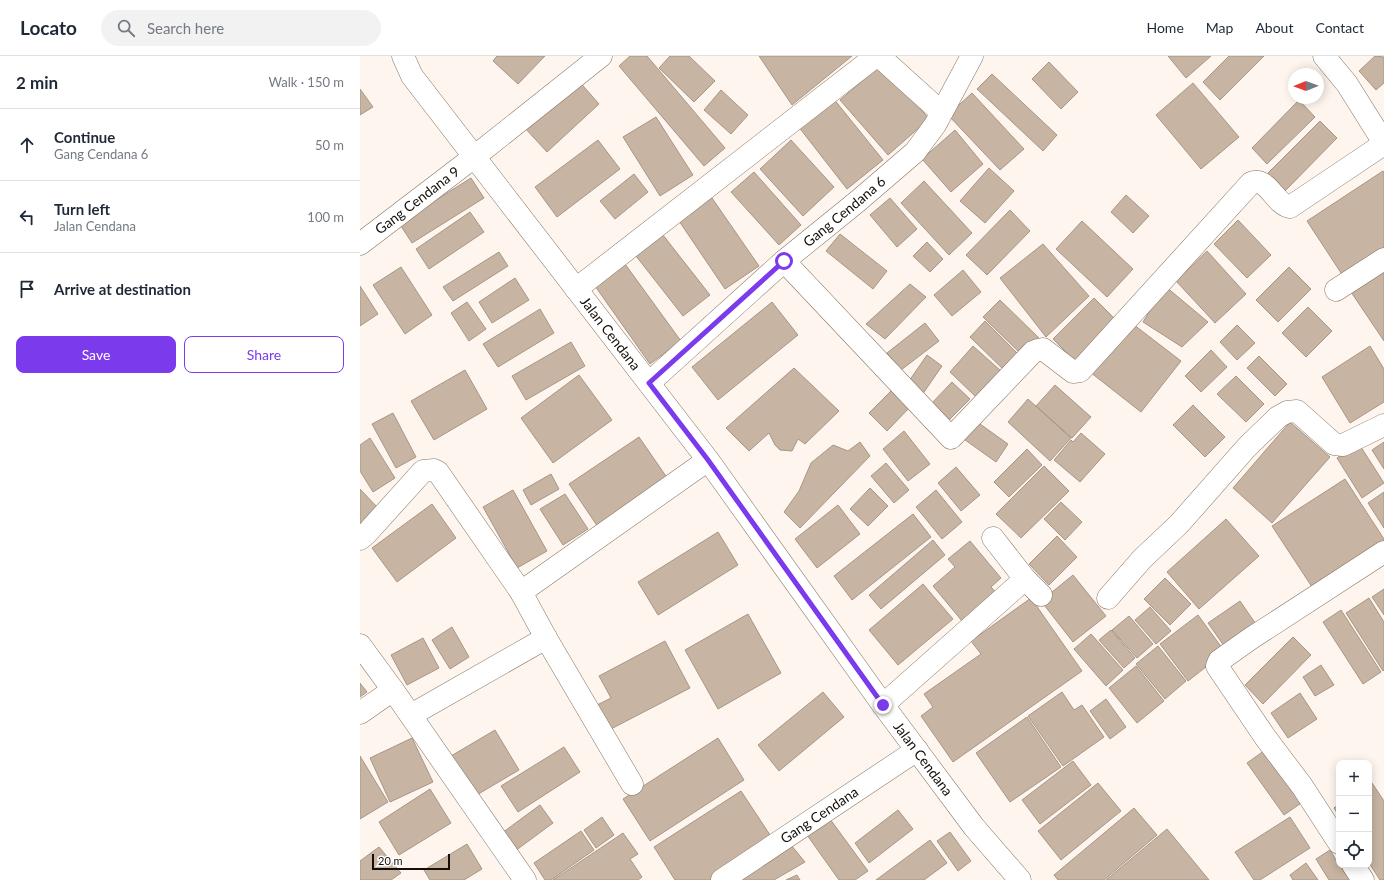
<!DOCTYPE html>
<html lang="en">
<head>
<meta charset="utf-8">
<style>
  body { margin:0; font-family:Lato,sans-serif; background:#f2f2f3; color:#1f2937 }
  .controls { position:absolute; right:12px; bottom:12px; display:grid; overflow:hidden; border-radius:8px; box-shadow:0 2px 10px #0003 }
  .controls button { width:36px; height:36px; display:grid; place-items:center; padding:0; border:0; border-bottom:1px solid #e0e1e3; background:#fff; color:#1f2937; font:20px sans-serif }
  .compass { position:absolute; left:928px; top:12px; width:36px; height:36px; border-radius:50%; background:#fff; box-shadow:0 2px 10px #0003; rotate:269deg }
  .scale { position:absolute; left:12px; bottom:10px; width:78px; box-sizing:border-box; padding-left:4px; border:2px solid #140e07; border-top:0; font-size:11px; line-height:14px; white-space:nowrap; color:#140e07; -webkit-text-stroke:3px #fff; paint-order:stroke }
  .stop { position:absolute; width:12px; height:12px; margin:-9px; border:3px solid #7c3aed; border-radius:50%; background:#fff }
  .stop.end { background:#7c3aed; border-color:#fff; box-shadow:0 1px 4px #0008 }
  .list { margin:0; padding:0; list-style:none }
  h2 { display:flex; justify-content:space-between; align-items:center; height:52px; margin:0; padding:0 16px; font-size:17px }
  h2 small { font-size:13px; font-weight:400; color:#747a83 }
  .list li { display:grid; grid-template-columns:26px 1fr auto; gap:12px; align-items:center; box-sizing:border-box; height:72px; padding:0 16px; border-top:1px solid #e0e1e3 }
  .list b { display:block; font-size:15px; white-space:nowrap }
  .list p { margin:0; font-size:13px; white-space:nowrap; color:#747a83 }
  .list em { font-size:13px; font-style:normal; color:#747a83 }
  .actions { display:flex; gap:8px; padding:12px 16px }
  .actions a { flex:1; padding:9px 0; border:1px solid #7c3aed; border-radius:8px; text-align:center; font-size:14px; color:#7c3aed }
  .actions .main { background:#7c3aed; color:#fff }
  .icon { flex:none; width:22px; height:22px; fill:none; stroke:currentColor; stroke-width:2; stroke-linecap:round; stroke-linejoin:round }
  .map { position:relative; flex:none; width:1024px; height:824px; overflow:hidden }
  header { display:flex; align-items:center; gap:24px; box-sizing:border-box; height:56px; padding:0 20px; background:#fff; border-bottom:1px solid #e0e1e3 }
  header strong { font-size:19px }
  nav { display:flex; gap:22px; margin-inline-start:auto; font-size:14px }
  .search { width:280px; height:36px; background:#f2f2f3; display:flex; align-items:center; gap:10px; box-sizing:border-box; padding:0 14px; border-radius:22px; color:#747a83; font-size:15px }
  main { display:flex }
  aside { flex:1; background:#fff }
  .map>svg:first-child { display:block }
</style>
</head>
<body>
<header>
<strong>Locato</strong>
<div class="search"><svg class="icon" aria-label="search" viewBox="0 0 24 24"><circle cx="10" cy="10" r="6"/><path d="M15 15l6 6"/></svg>Search here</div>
<nav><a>Home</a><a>Map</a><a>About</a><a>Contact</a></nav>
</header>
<main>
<aside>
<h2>2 min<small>Walk · 150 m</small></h2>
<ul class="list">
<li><svg class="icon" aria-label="ahead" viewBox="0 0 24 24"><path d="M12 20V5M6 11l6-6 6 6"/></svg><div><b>Continue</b><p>Gang Cendana 6</p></div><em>50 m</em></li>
<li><svg class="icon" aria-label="left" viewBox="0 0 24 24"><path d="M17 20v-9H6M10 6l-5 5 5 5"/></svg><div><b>Turn left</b><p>Jalan Cendana</p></div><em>100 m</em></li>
<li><svg class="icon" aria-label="arrive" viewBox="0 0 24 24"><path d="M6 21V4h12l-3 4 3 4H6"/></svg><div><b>Arrive at destination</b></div></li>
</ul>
<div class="actions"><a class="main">Save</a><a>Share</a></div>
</aside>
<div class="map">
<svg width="1024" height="824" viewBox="0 0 1024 824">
  <rect width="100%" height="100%" fill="#fef6ee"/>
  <path fill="#c7b4a2" stroke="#a89685" d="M 137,0 L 185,0 L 158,28 L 133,5 Z
    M 270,0 L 287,0 L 365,92 L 344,110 L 259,10 Z
    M 310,0 L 329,0 L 355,25 L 334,46 L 299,12 Z
    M 399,0 L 492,0 L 432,49 Z
    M 808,0 L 851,0 L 826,22 Z
    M 869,0 L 904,0 L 860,44 L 843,26 Z
    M 1015,0 L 1024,1 L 1024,27 L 1016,34 L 999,15 Z
    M 689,6 L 718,36 L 701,53 L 672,23 Z
    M 522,8 L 569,63 L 528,99 L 480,44 Z
    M 632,18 L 697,79 L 683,95 L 617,33 Z
    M 217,23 L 239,48 L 187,96 L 164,71 Z
    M 833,27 L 879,81 L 841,113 L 796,59 Z
    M 0,33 L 13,51 L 0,59 Z
    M 361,34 L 388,59 L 371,78 L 344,54 Z
    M 612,37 L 664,93 L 640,114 L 588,59 Z
    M 473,42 L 523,104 L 487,133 L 438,70 Z
    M 939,44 L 955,61 L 907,108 L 892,92 Z
    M 296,61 L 333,119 L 300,140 L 263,81 Z
    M 960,65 L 977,82 L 925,135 L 908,117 Z
    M 595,74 L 623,108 L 591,136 L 562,103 Z
    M 238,84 L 260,113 L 197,161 L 175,131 Z
    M 431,84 L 474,131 L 443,160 L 400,113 Z
    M 629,112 L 654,135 L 625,167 L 600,145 Z
    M 1023,115 L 1024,116 L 1024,198 L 985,223 L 947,165 Z
    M 394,116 L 441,169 L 419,189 L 371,136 Z
    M 274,118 L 288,136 L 255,163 L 240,145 Z
    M 111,122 L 124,142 L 52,187 L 39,167 Z
    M 564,125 L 612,177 L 589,199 L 541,147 Z
    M 766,139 L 789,160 L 773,177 L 751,156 Z
    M 352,142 L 399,210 L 365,233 L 319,165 Z
    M 530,142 L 557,173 L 537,191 L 510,159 Z
    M 650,154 L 670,175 L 627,219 L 606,199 Z
    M 110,156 L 124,176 L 69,213 L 56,193 Z
    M 878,164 L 911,199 L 887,222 L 854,188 Z
    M 722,165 L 773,213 L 747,241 L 696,193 Z
    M 480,178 L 527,215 L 513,233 L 466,195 Z
    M 303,179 L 350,239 L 323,260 L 276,200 Z
    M 567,186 L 583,203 L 570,216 L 553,200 Z
    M 683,188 L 729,240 L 686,281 L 640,222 Z
    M 847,195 L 886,238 L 855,267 L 816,225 Z
    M 139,196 L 148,210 L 93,245 L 83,231 Z
    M 265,208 L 321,285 L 290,308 L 235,230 Z
    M 1024,208 L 1024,285 L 989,233 Z
    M 41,211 L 72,259 L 45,278 L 13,229 Z
    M 929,211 L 951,233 L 918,266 L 896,244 Z
    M 603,214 L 621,236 L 592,260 L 574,239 Z
    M 155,222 L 169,244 L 132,267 L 119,246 Z
    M 550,228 L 566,241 L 525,283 L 506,268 Z
    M 0,230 L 18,258 L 0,270 Z
    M 805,230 L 848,266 L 822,291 L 783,266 Z
    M 734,242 L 756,264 L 716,306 L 693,283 Z
    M 640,244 L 680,283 L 663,300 L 623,261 Z
    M 107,246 L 126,273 L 109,285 L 91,257 Z
    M 412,246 L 438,279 L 358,344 L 332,311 Z
    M 948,251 L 972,275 L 946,301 L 922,277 Z
    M 180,253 L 194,277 L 138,311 L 123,288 Z
    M 625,265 L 660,300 L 645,315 L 610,281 Z
    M 769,265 L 821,305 L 781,356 L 730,316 Z
    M 565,267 L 579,285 L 541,314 L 527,297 Z
    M 877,269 L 895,287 L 877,304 L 860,286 Z
    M 211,286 L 225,310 L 166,344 L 152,320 Z
    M 613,290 L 641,315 L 617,342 L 590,316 Z
    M 1010,290 L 1024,313 L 1024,346 L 990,367 L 962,321 Z
    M 851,294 L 867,311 L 841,336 L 825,320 Z
    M 567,299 L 582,310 L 562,339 L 547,328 Z
    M 899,300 L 927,328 L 915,340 L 887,312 Z
    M 434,312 L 479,355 L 445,388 L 438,383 L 432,395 L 420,394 L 415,389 L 409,377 L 389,395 L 366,372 Z
    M 105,314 L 127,353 L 74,384 L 51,345 Z
    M 219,319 L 252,364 L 193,407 L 161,362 Z
    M 876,320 L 904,348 L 886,366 L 857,338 Z
    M 592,326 L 610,343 L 587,366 L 570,349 Z
    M 695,329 L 731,361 L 712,382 L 676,350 Z
    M 534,332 L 552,349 L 527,375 L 509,357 Z
    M 668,343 L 711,382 L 690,405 L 648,366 Z
    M 833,349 L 865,381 L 845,401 L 813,369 Z
    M 33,357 L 56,401 L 36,412 L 12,368 Z
    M 613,363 L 648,388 L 636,406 L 601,381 Z
    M 930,366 L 970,401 L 912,467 L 873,432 Z
    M 544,375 L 570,408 L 548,425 L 523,393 Z
    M 721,377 L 745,398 L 720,426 L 694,404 L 711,384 L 713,386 Z
    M 279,381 L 310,426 L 240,474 L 209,428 Z
    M 10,382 L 35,422 L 13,436 L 0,415 L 0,389 Z
    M 500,386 L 510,400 L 440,472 L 424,456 L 439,435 L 451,407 L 473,389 L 488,395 Z
    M 1024,386 L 1024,413 L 1012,394 Z
    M 999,388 L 1024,427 L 1002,442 L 977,402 Z
    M 667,393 L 682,409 L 649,441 L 634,426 Z
    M 526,407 L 549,434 L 534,447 L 511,420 Z
    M 684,410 L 709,435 L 661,482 L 636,458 Z
    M 596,411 L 620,439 L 601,455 L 578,427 Z
    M 191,418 L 199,433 L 171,449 L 163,434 Z
    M 985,423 L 1024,483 L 1024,488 L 954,534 L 912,470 Z
    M 510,432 L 528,450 L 508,470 L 490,453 Z
    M 0,433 L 18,452 L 0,469 Z
    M 153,434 L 187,495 L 157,512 L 123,451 Z
    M 576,434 L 602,466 L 582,483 L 556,451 Z
    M 1024,436 L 1024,472 L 1008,447 Z
    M 205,438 L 228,473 L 203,489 L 180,453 Z
    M 701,446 L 722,466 L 705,484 L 684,463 Z
    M 72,448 L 96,482 L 37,526 L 12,492 Z
    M 478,449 L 500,478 L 457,512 L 435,483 Z
    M 553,458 L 571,481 L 492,544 L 474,520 Z
    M 866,463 L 899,500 L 839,553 L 807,516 Z
    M 358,476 L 378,509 L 298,559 L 278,526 Z
    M 697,480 L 717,501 L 689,529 L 669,508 Z
    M 573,484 L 585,499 L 521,553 L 509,539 Z
    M 610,485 L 641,522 L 631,531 L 641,542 L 607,571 L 573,530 L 595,511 L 588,503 Z
    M 713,519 L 746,560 L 713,586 L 681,545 Z
    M 805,522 L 831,548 L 810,569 L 784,543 Z
    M 563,528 L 593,563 L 538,609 L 509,574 Z
    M 1024,533 L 1024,559 L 1012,541 Z
    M 671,542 L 722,615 L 593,706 L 561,660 L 573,651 L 564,638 L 621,598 L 611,585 Z
    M 1009,542 L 1024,566 L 1024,614 L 1023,615 L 986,557 Z
    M 880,545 L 900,574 L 869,597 L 848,567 Z
    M 790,551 L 811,575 L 796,588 L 775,564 Z
    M 981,554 L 1021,616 L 1003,628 L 963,566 Z
    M 388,558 L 421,617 L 358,653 L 325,594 Z
    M 838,559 L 865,596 L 828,625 L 800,588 Z
    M 769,560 L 793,588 L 777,602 L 752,574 Z
    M 92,571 L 109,601 L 90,613 L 72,584 Z
    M 751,574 L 775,602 L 764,612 L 739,584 Z
    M 731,578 L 763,614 L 746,630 L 714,593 Z
    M 933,581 L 951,599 L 903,648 L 885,629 Z
    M 63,582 L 79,612 L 47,629 L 31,599 Z
    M 305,585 L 330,632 L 249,674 L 237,649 L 251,642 L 239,620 Z
    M 798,590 L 826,625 L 805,643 L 776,608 Z
    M 961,609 L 974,629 L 955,640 L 943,621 Z
    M 776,610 L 804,645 L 777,667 L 749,632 Z
    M 0,627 L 7,636 L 0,641 Z
    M 463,636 L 484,661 L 419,715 L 398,689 Z
    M 702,636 L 714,654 L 722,649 L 744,681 L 703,710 L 668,660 Z
    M 940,637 L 957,663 L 928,682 L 911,657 Z
    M 746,643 L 766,671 L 750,683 L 730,655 Z
    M 667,661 L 701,711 L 650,746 L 616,697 Z
    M 135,674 L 159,714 L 115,740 L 91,700 Z
    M 52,682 L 73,726 L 30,746 L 10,702 Z
    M 358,682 L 384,724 L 290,785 L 263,743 Z
    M 204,691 L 220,716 L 158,756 L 141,730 Z
    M 908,692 L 944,745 L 924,759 L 887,707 Z
    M 0,700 L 28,746 L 0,763 Z
    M 713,705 L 731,729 L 680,768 L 662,744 Z
    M 738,727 L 761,755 L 701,804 L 678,775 Z
    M 1012,727 L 1024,745 L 1024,824 L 1020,824 L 1009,807 L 1009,729 Z
    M 70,733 L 91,767 L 39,799 L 19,766 Z
    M 381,735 L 414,785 L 353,824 L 315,824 L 294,791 Z
    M 979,748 L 979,760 L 974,752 Z
    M 180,749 L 193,767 L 155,795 L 142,777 Z
    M 774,752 L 797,779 L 744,824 L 698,824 L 694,819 Z
    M 538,754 L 553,773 L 509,807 L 495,787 Z
    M 242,761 L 254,779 L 236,792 L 224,774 Z
    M 930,761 L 950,792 L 900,824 L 894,824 L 875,796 Z
    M 470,763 L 508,815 L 495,824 L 479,824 L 447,779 Z
    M 807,773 L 849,824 L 746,824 Z
    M 221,775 L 234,794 L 191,824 L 185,824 L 174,807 Z
    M 590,776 L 611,805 L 598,815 L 577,785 Z
    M 263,777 L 278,798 L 270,803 L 282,821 L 278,824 L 193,824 Z
    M 570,784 L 587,807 L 564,824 L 516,824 Z
    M 107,788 L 122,813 L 104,824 L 70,824 L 64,814 Z
    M 431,789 L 445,806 L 414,824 L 377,824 Z
    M 19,791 L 41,817 L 31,824 L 0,824 L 0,805 Z
    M 970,794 L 979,809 L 990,824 L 969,824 L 956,803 Z
    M 946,807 L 958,824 L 933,824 L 930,819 Z
    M 437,819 L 440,824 L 426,824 Z"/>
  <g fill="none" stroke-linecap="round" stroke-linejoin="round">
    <defs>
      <g id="minor">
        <path id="s1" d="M 43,0 L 52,20 L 348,404 L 523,649 L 614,771 L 660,824"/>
        <path d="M 519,0 L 581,56"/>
        <path d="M 964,0 L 987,28 L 1024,87"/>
        <path id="s2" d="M 0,188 L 114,101 L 241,0"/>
        <path d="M 424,205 L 591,382 L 673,296 L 678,294 L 683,293 L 713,316 L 720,315 L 891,127 C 908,120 915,149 930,151 L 1024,88"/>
        <path d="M 216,233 L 516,0"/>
        <path d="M 976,234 L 1024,203"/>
        <path id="s3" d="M 289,327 L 424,205 L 498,145 L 555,96 L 575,69 L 612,0"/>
        <path d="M 633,482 L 665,523"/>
        <path d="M 0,483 L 6,478 L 63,415 L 74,414 L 78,416 L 161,536 L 186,582"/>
        <path d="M 161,536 L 348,404"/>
        <path d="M 748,542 L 782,503 L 819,468 L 887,391 L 918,361 L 927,356 L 937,355 L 974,388 L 983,389 L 1024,369"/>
        <path d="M 0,589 L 33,634 L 0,657"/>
        <path d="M 33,634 L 165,824"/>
        <path d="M 523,649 L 665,523 L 681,539"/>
        <path d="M 51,659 L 186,582 L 272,728"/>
        <path d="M 979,787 L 942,730 L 905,681 L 857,610 L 859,605 L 890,583 L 1024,496"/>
        <path d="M 993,809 L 1003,824"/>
        <path id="s4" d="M 362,824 L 557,694"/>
      </g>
    </defs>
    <use href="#minor" stroke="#857463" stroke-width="23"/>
    <use href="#minor" stroke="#fff" stroke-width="22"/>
  </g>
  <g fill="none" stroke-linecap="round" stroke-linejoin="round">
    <path stroke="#7c3aed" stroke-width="5" d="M 424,205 L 289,327 L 348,404 L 523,649"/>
  </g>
  <g text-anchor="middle" stroke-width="3" stroke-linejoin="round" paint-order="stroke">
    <g font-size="14" fill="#140e07" stroke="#fff">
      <text dy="5" stroke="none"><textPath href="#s2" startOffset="72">Gang Cendana 9</textPath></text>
      <text dy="5" stroke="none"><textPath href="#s3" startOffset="260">Gang Cendana 6</textPath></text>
      <text dy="5" stroke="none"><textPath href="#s1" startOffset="347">Jalan Cendana</textPath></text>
      <text dy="5" stroke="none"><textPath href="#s1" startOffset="875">Jalan Cendana</textPath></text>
      <text dy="5" stroke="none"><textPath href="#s4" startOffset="117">Gang Cendana</textPath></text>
    </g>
  </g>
</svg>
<div class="controls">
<button>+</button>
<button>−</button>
<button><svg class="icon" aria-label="locate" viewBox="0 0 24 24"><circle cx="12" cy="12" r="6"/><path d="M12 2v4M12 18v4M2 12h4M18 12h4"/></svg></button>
</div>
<svg class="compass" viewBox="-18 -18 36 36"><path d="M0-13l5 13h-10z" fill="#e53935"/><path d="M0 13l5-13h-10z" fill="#747a83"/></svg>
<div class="scale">20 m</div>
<div class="stop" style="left:424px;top:205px"></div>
<div class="stop end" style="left:523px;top:649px"></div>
</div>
</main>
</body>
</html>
